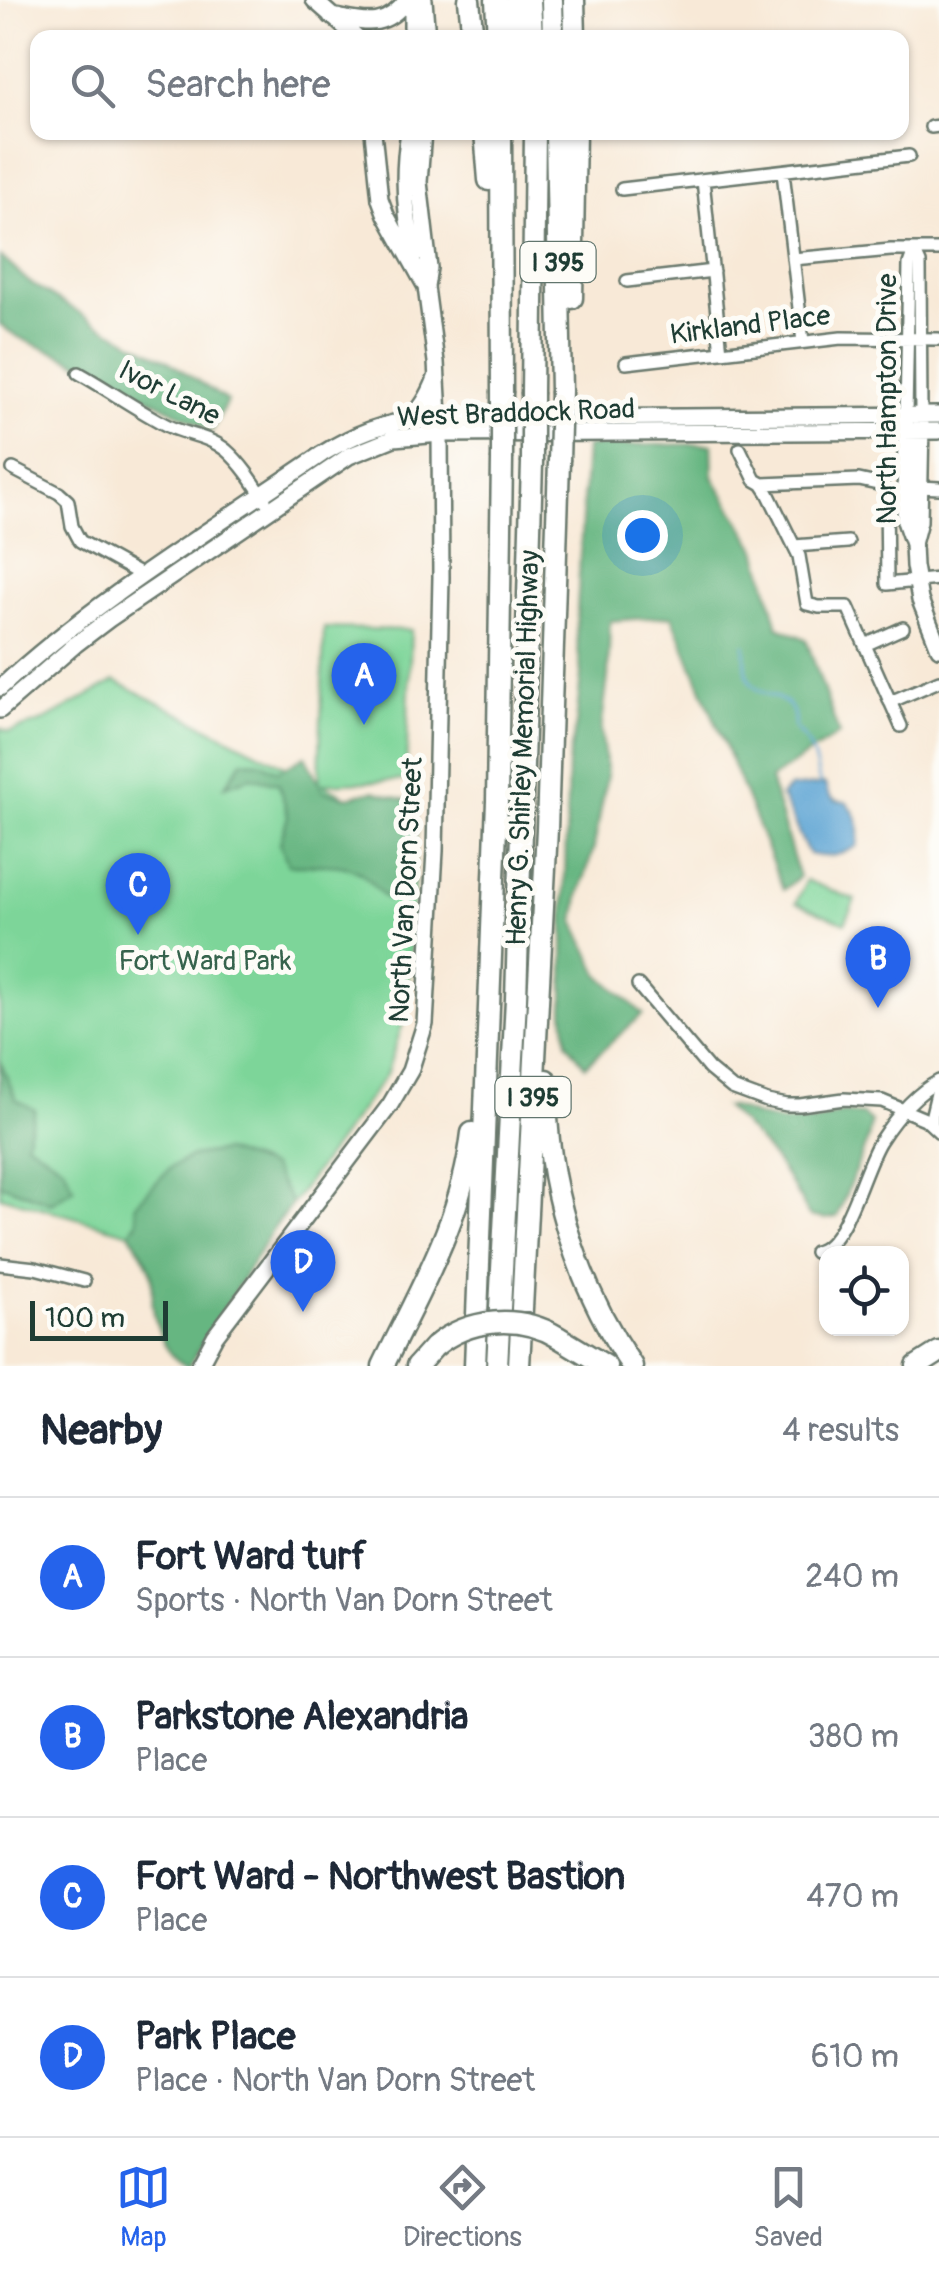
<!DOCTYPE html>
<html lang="en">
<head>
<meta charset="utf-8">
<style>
  body { margin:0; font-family:Pangolin,sans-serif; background:#f6f6f7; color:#1f2937 }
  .controls { position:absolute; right:30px; bottom:30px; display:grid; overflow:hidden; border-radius:20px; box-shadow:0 2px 8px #0004 }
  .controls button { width:90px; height:90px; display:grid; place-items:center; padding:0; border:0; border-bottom:2px solid #e0e1e3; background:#fff; color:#1f2937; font:50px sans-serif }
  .scale { position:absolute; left:30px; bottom:25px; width:138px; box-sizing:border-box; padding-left:10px; border:5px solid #1f3d34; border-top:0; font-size:28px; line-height:35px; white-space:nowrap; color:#1f3d34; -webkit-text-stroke:8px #fdfcf7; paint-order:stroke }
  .you { position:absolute; left:642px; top:535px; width:35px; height:35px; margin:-25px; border:8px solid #fff; border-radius:50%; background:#1a73e8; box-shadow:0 0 0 15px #1a73e833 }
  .badge { display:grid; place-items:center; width:65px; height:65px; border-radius:50%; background:#2563eb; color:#fff; font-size:32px; font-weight:700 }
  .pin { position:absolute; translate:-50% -82px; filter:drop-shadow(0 2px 5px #0008) }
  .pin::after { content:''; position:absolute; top:52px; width:35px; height:30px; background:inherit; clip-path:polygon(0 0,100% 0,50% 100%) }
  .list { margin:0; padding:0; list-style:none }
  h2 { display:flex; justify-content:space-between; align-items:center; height:130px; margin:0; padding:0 40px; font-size:42px }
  h2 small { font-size:32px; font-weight:400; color:#747a83 }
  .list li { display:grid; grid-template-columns:65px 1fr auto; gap:30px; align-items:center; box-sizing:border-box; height:160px; padding:0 40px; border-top:2px solid #e0e1e3 }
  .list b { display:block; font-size:38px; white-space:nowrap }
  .list p { margin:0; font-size:32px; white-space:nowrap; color:#747a83 }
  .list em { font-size:32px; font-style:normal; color:#747a83 }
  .icon { flex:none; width:55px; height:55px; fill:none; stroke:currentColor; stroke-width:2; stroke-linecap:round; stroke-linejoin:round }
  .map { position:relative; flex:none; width:939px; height:1366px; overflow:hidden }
  .search { position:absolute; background:#fff; box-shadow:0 2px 8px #0004; left:30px; right:30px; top:30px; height:110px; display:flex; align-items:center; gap:25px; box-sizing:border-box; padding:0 35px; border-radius:20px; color:#747a83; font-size:38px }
  .sheet { height:770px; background:#fff }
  nav { display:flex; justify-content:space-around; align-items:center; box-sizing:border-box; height:140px; border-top:2px solid #e0e1e3; background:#fff; font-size:28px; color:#747a83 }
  nav a { display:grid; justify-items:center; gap:5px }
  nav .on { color:#2563eb }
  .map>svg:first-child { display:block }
</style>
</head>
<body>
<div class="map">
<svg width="939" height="1366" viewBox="0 0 939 1366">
  <rect width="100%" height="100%" fill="#fdfcf7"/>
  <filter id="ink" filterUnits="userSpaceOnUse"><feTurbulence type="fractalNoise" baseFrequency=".01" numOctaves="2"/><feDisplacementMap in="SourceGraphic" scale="20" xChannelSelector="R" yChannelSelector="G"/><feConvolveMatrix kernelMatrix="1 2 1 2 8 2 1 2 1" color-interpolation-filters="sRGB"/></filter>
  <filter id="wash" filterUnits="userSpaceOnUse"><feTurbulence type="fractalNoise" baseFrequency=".0048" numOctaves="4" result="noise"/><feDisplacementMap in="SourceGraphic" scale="40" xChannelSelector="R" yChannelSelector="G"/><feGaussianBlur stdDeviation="2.25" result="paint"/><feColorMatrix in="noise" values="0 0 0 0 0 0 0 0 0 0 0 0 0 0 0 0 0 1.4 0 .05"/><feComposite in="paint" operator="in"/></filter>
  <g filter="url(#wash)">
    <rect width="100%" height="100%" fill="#f8e9d7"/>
    <path fill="#7dd599" stroke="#4e8966" stroke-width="2.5" d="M 324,628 L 411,630 L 406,780 L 322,784 L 417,831 L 407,1011 L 386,1075 L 216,1308 L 151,1270 L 130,1233 L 0,1196 L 0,728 L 9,732 L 41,722 L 115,681 L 319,783 Z
      M 806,880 L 855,900 L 845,923 L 796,903 Z"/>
    <path fill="#66b681" stroke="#427a5a" stroke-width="2.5" d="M 0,256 L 29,282 L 96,323 L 167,360 L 227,401 L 212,431 C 163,406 114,378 63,356 C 41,346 19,341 0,324 Z
      M 712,444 L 713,477 L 757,549 L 778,627 L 806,639 L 839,734 L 770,779 L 799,877 L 783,890 C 748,798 709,708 672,616 L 610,621 L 608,677 L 601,731 L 607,775 L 594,847 L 579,896 L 575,923 L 599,974 L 643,1014 L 585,1066 L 567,1042 L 564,1012 L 564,912 L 568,763 L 576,724 L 581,674 L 576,631 L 586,446 Z
      M 305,756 L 323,791 L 347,797 L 373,791 L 417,803 L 414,881 L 387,899 C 378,892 370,880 363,875 C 344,860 311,866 288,865 L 280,843 L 288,816 L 279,784 L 251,777 L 225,786 L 242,761 L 260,762 L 278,771 Z
      M 0,1060 C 4,1074 11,1085 16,1099 L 35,1110 L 26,1142 L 64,1167 L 74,1188 L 51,1203 L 0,1184 Z
      M 724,1107 L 732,1107 L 759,1117 L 783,1122 L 815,1121 L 841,1113 L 863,1115 L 871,1122 L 868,1139 L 837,1217 L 825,1219 L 809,1216 C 786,1171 762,1141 724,1107 Z
      M 224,1151 L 271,1167 L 292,1204 L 278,1221 L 189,1366 C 168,1362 156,1328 153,1308 C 151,1295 155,1280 150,1268 C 146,1256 137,1244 130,1233 L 137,1221 L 135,1205 L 170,1168 L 192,1156 Z"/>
    <path fill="#5ea5d4" stroke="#3e7184" stroke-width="2.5" d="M 825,784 C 829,798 833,802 846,802 C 859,816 862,827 857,846 C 840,856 827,859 809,854 C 798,835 792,815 781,796 L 789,788 Z"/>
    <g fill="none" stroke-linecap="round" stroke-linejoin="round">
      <path stroke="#5ea5d4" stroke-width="2.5" d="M 745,645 C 746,658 744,675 753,685 C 767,702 798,692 794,728 C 816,749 813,757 820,784"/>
    </g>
  </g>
  <g filter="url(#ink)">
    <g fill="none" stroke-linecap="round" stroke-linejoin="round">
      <defs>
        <path id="street" d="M 931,127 L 939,126
          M 783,172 L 803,342
          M 703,180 L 721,352
          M 622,189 L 909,156
          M 914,250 L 920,263 L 921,415
          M 793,259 L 891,250 L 939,250
          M 627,281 L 713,271
          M 626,363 L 841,338 L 939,339
          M 79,373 C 109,390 137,410 168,426 C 187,435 209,436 226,450 C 242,464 254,483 265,500
          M 906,414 L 909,264 L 914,250
          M 740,449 L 755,480 L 762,484 L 768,493 L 799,556 L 807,604 L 819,607 L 848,607 L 901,726
          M 13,469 L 59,493 L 68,501 L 72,526 L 80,541 L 143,576
          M 762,484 L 859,480 L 882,485 L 886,492 L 887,584 L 939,579
          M 920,487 L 939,488
          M 794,546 L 848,542
          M 865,645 L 903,628
          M 890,702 L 939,681
          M 638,985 L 709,1069 L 732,1088 L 767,1101 L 787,1105 L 800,1105 L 844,1099 L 882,1101 L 925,1119 L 939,1132
          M 932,1124 L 932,1114 L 939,1085
          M 815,1252 C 846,1247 863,1167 880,1141 C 895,1118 914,1094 939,1081
          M 0,1264 L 35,1268 L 84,1281"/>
        <path id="secondary" d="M 314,0 L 357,38
          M 424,0 L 427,38
          M 331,16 C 364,22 383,31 407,0
          M 412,38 L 412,0
          M 373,132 L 380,199 L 386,215 L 426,287
          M 409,132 C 402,175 404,214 415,255
          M 409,420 C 422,409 430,394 436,378
          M 906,424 L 905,521 L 913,544
          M 921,424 L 919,521 L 913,544 L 914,566 L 920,600 L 939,648
          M 0,688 C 97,598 213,529 322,454 C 354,434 384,422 421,419 L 939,415
          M 0,710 L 76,644 L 109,619 L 349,456 L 394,438 L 440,434 L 939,431
          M 199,1366 L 215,1336 L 390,1105 L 410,1071 L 425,1024 L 435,851 L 441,577 L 440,434 L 436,362 L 426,287 L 429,268 L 419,182 L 423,132"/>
        <path id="highway" d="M 469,0 L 473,38
          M 496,0 L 498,38
          M 516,0 L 517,38
          M 530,0 L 532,38
          M 552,0 L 553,38
          M 574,0 L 575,38
          M 485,132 L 489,180
          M 501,132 L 502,391
          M 556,132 L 561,391
          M 572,298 L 575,132
          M 532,392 L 535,132
          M 546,1080 C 545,1182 575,1282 632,1366
          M 558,1337 L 606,1366
          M 383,1366 C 420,1289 462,1220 472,1133
          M 417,1366 L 434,1347
          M 475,1366 L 497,801 L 502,460
          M 497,1366 L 516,999 L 532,463
          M 519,1366 L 547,829 L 559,461
          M 917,1366 L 939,1352"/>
      </defs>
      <use href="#street" stroke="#6b796d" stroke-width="16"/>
      <use href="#secondary" stroke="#6b796d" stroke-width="20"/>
      <use href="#highway" stroke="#6b796d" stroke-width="25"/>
      <use href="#street" stroke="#fff" stroke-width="11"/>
      <use href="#secondary" stroke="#fff" stroke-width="15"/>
      <use href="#highway" stroke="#fff" stroke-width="20"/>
      <defs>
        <path id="highway-bridge" d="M 502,460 L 502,391
          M 559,461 L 561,391
          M 532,463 L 532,392
          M 434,1347 C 468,1318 519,1314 558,1337"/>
      </defs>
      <use href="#highway-bridge" stroke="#6b796d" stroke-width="25" stroke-linecap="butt"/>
      <use href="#highway-bridge" stroke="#fff" stroke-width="20"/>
    </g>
  </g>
  <g text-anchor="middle" stroke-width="10" stroke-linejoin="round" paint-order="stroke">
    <g fill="#fdfcf7" stroke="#62766e" stroke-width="2.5">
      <rect x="520.5" y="242" width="75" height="40" rx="8"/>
      <rect x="495.5" y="1077" width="75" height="40" rx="8"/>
    </g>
    <g font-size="25" font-weight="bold" fill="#1f3d34">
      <text x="558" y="271">I 395</text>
      <text x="533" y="1106">I 395</text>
    </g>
    <g font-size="28" fill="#1f3d34" stroke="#fdfcf7">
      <text transform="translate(750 324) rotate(-7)" y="10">Kirkland Place</text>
      <text transform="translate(170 392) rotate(27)" y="10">Ivor Lane</text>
      <text transform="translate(886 399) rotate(-90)" y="10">North Hampton Drive</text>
      <text transform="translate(516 412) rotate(-2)" y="10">West Braddock Road</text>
      <text transform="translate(522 748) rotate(-88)" y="10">Henry G. Shirley Memorial Highway</text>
      <text transform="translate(405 890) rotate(-87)" y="10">North Van Dorn Street</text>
    </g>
    <g font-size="28" fill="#36634d" stroke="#fdfcf7">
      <text x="205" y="970">Fort Ward Park</text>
    </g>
  </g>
</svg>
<div class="controls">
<button><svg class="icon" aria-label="locate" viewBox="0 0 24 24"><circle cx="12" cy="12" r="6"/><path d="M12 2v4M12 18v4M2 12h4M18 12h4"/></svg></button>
</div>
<div class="scale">100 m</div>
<div class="you"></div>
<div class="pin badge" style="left:364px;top:725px">A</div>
<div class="pin badge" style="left:878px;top:1008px">B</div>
<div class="pin badge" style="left:138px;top:935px">C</div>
<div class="pin badge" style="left:303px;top:1312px">D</div>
<div class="search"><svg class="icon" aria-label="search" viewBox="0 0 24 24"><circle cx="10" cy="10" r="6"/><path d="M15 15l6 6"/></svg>Search here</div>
</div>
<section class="sheet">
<h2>Nearby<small>4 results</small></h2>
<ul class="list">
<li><span class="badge">A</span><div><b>Fort Ward turf</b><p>Sports · North Van Dorn Street</p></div><em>240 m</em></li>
<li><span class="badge">B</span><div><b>Parkstone Alexandria</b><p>Place</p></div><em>380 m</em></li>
<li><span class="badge">C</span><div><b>Fort Ward - Northwest Bastion</b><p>Place</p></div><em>470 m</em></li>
<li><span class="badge">D</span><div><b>Park Place</b><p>Place · North Van Dorn Street</p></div><em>610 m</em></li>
</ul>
</section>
<nav>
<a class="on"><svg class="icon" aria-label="map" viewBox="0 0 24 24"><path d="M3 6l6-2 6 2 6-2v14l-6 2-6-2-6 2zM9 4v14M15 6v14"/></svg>Map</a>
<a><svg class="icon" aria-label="directions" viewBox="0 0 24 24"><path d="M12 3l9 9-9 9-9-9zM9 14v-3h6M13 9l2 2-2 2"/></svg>Directions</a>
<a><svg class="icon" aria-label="saved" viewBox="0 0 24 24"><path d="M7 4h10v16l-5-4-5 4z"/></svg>Saved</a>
</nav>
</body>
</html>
